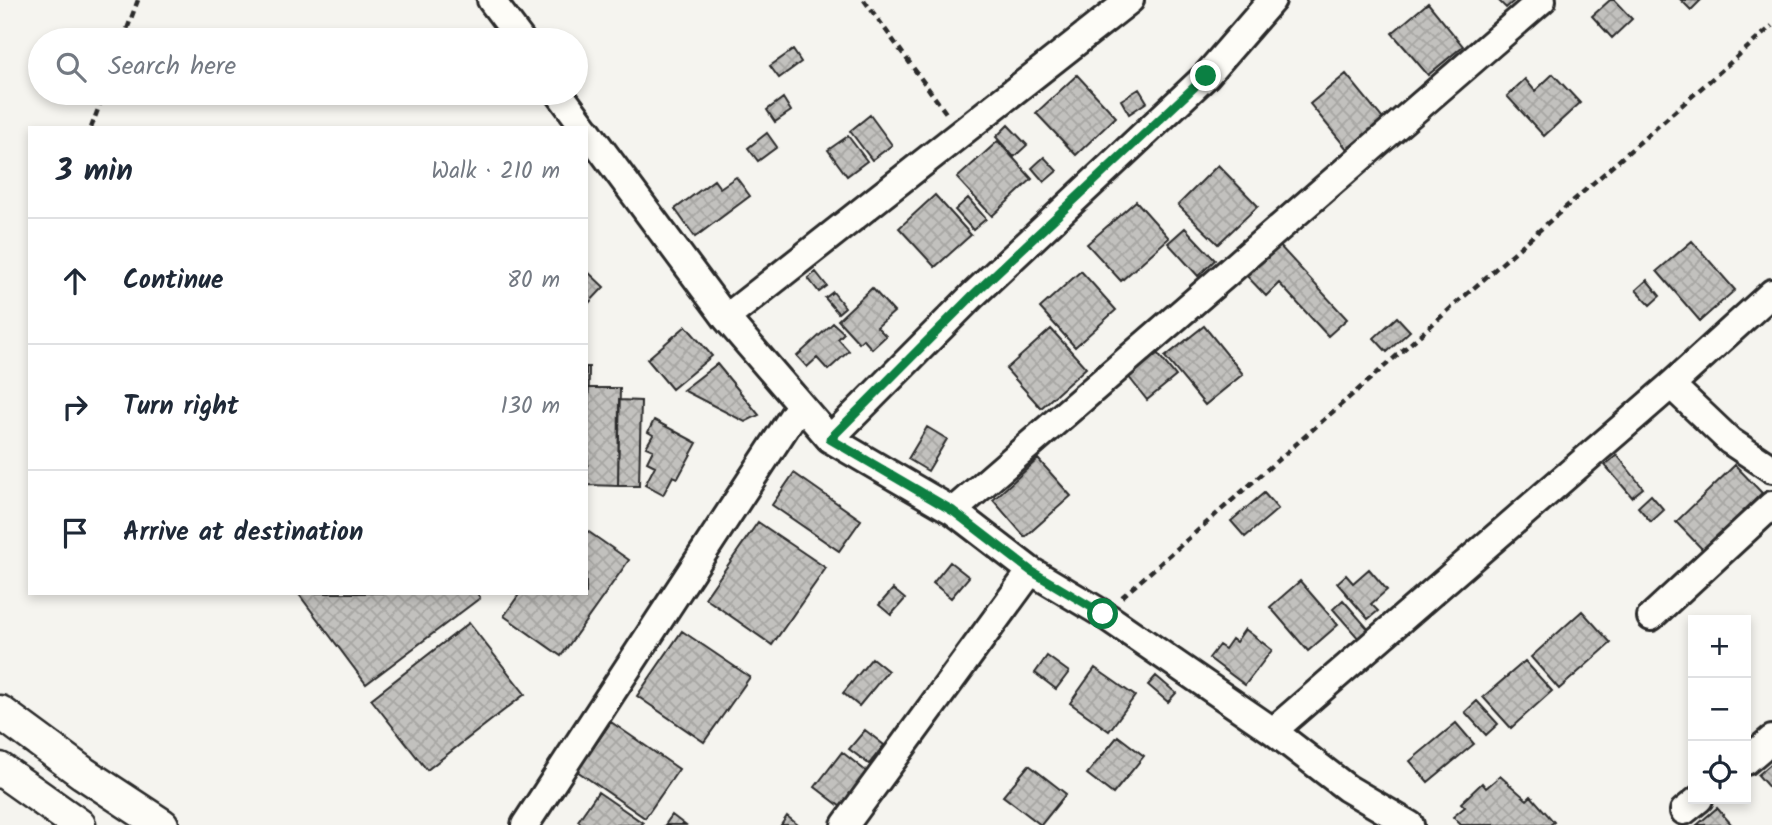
<!DOCTYPE html>
<html lang="en">
<head>
<meta charset="utf-8">
<style>
  body { margin:0; font-family:Kalam,sans-serif; background:#f6f6f7; color:#1f2937 }
  .controls { position:absolute; right:21px; bottom:21px; display:grid; overflow:hidden; border-radius:0px; box-shadow:0 4px 10px #0003 }
  .controls button { width:63px; height:63px; display:grid; place-items:center; padding:0; border:0; border-bottom:2px solid #e0e1e3; background:#fff; color:#1f2937; font:35px sans-serif }
  .stop { position:absolute; width:21px; height:21px; margin:-16px; border:5px solid #0b8043; border-radius:50%; background:#fff }
  .stop.end { background:#0b8043; border-color:#fff; box-shadow:0 2px 7px #0008 }
  .list { margin:0; padding:0; list-style:none }
  h2 { display:flex; justify-content:space-between; align-items:center; height:91px; margin:0; padding:0 28px; font-size:30px }
  h2 small { font-size:23px; font-weight:400; color:#747a83 }
  .list li { display:grid; grid-template-columns:46px 1fr auto; gap:21px; align-items:center; box-sizing:border-box; height:126px; padding:0 28px; border-top:2px solid #e0e1e3 }
  .list b { display:block; font-size:26px; white-space:nowrap }
  .list em { font-size:23px; font-style:normal; color:#747a83 }
  .icon { flex:none; width:38px; height:38px; fill:none; stroke:currentColor; stroke-width:2; stroke-linecap:round; stroke-linejoin:round }
  .map { position:relative; flex:none; width:1772px; height:825px; overflow:hidden }
  .search { position:absolute; background:#fff; box-shadow:0 4px 10px #0003; left:28px; top:28px; width:560px; height:77px; display:flex; align-items:center; gap:18px; box-sizing:border-box; padding:0 24px; border-radius:38px; color:#747a83; font-size:26px }
  .panel { position:absolute; background:#fff; box-shadow:0 4px 10px #0003; left:28px; top:126px; width:560px; height:469px; border-radius:0px }
  .map>svg:first-child { display:block }
</style>
</head>
<body>
<div class="map">
<svg width="1772" height="825" viewBox="0 0 1772 825">
  <defs>
    <pattern id="building-cross-hatch" width="8" height="8" patternUnits="userSpaceOnUse" patternTransform="scale(1.75)"><rect width="8" height="8" fill="#c2c1be"/><path d="M0 0l8 8M0 8l8-8" fill="none" stroke="#a7a6a3"/></pattern>
  </defs>
  <rect width="100%" height="100%" fill="#f5f4ef"/>
  <filter id="ink" filterUnits="userSpaceOnUse"><feTurbulence type="fractalNoise" baseFrequency=".0143" numOctaves="2"/><feDisplacementMap in="SourceGraphic" scale="14" xChannelSelector="R" yChannelSelector="G"/><feConvolveMatrix kernelMatrix="1 2 1 2 8 2 1 2 1" color-interpolation-filters="sRGB"/></filter>
  <g filter="url(#ink)">
    <path fill="url(#building-cross-hatch)" stroke="#2b2b2b" stroke-width="2" d="M 1498,0 L 1515,0 L 1506,8 Z
      M 1610,0 L 1614,0 L 1632,19 L 1612,38 L 1592,16 Z
      M 1681,0 L 1701,0 L 1691,10 Z
      M 1428,3 L 1463,46 L 1428,75 L 1392,33 Z
      M 793,50 L 801,62 L 779,78 L 770,66 Z
      M 1346,74 L 1383,119 L 1347,149 L 1310,104 Z
      M 1553,74 L 1580,103 L 1544,136 L 1507,96 L 1525,79 L 1535,91 Z
      M 1077,75 L 1116,117 L 1076,155 L 1036,113 Z
      M 1139,89 L 1147,102 L 1129,114 L 1121,100 Z
      M 783,98 L 791,111 L 775,122 L 767,110 Z
      M 870,115 L 892,145 L 872,160 L 850,131 Z
      M 1008,125 L 1027,145 L 1014,157 L 996,137 Z
      M 767,133 L 777,147 L 758,161 L 748,148 Z
      M 848,136 L 867,161 L 847,176 L 828,150 Z
      M 998,141 L 1032,179 L 992,216 L 957,178 Z
      M 1044,157 L 1057,171 L 1044,182 L 1032,168 Z
      M 1218,165 L 1258,206 L 1218,244 L 1178,205 Z
      M 736,177 L 750,196 L 695,237 L 675,209 L 714,180 L 720,188 Z
      M 935,195 L 971,235 L 935,267 L 899,228 Z
      M 968,198 L 986,219 L 973,230 L 955,210 Z
      M 1136,201 L 1169,238 L 1121,281 L 1087,244 Z
      M 1185,228 L 1215,260 L 1198,276 L 1168,243 Z
      M 1692,241 L 1735,290 L 1700,321 L 1657,271 Z
      M 1278,244 L 1347,319 L 1328,336 L 1279,283 L 1266,296 L 1245,274 Z
      M 586,270 L 604,287 L 586,306 Z
      M 1081,271 L 1116,310 L 1075,347 L 1040,308 Z
      M 816,272 L 827,286 L 819,292 L 808,278 Z
      M 1647,280 L 1660,296 L 1650,305 L 1636,290 Z
      M 872,288 L 894,312 L 877,327 L 886,336 L 872,349 L 863,339 L 859,343 L 838,320 Z
      M 833,292 L 845,307 L 838,313 L 825,298 Z
      M 1397,317 L 1410,331 L 1387,352 L 1374,338 Z
      M 833,323 L 844,333 L 838,339 L 849,351 L 828,370 L 817,358 L 807,367 L 797,356 Z
      M 686,326 L 712,356 L 672,389 L 647,359 Z
      M 1204,326 L 1243,374 L 1205,405 L 1165,357 Z
      M 1051,329 L 1086,368 L 1041,408 L 1006,369 Z
      M 1157,353 L 1176,376 L 1147,400 L 1128,376 Z
      M 717,364 L 759,415 L 745,422 L 683,390 Z
      M 586,367 L 589,367 L 587,501 L 586,501 Z
      M 588,388 L 620,388 L 618,486 L 587,485 Z
      M 619,400 L 641,401 L 639,486 L 618,486 Z
      M 654,420 L 697,443 L 678,478 L 673,476 L 663,495 L 645,485 L 655,466 L 647,462 L 653,450 L 646,447 L 653,435 L 648,432 Z
      M 927,427 L 947,439 L 928,471 L 908,459 Z
      M 1617,455 L 1643,488 L 1632,497 L 1605,465 Z
      M 1038,459 L 1071,496 L 1025,537 L 993,500 Z
      M 1735,465 L 1762,493 L 1704,551 L 1676,522 Z
      M 794,473 L 861,520 L 839,551 L 772,505 Z
      M 1264,493 L 1278,509 L 1245,537 L 1231,521 Z
      M 1651,495 L 1664,510 L 1651,522 L 1638,507 Z
      M 758,522 L 826,568 L 772,645 L 705,598 Z
      M 586,530 L 629,560 L 561,656 L 504,616 L 520,593 L 586,593 Z
      M 950,562 L 969,577 L 951,598 L 933,583 Z
      M 1369,569 L 1387,590 L 1371,604 L 1378,611 L 1368,619 L 1337,583 L 1346,575 L 1353,583 Z
      M 1300,581 L 1338,625 L 1308,651 L 1270,607 Z
      M 893,589 L 905,599 L 891,615 L 879,605 Z
      M 298,593 L 477,593 L 480,598 L 366,684 Z
      M 1343,600 L 1370,631 L 1359,639 L 1333,609 Z
      M 1582,611 L 1611,643 L 1559,689 L 1531,657 Z
      M 469,623 L 525,694 L 427,770 L 371,699 Z
      M 1245,629 L 1272,650 L 1245,685 L 1209,658 L 1219,645 L 1225,649 L 1232,639 L 1236,642 Z
      M 682,631 L 750,677 L 704,742 L 637,696 Z
      M 1047,656 L 1069,672 L 1056,689 L 1035,673 Z
      M 872,658 L 888,671 L 859,706 L 843,693 Z
      M 1525,661 L 1552,691 L 1511,728 L 1483,697 Z
      M 1095,668 L 1135,696 L 1109,731 L 1070,703 Z
      M 1156,676 L 1176,693 L 1168,702 L 1148,685 Z
      M 1477,701 L 1498,724 L 1486,735 L 1465,712 Z
      M 611,722 L 679,769 L 645,818 L 577,771 Z
      M 1456,723 L 1474,744 L 1428,782 L 1410,761 Z
      M 865,730 L 884,745 L 869,764 L 849,749 Z
      M 1118,736 L 1144,756 L 1113,794 L 1087,774 Z
      M 842,752 L 872,776 L 845,810 L 815,787 Z
      M 1772,763 L 1772,791 L 1758,775 Z
      M 1029,765 L 1066,794 L 1041,825 L 1003,796 Z
      M 1500,776 L 1527,800 L 1531,796 L 1554,822 L 1550,825 L 1461,825 L 1453,817 L 1465,807 L 1461,803 L 1482,783 L 1486,788 Z
      M 598,792 L 643,823 L 641,825 L 584,825 L 578,821 Z
      M 1717,808 L 1732,825 L 1697,825 Z
      M 672,815 L 685,825 L 665,825 Z
      M 787,816 L 798,825 L 781,825 Z"/>
    <g fill="none" stroke-linecap="round" stroke-linejoin="round">
      <defs>
        <path id="minor" d="M 491,0 L 521,40
          M 559,93 L 585,128
          M 586,129 L 726,318 L 830,439 L 953,511 L 1031,571 L 1103,614 L 1273,731 L 1347,788 L 1410,825
          M 726,318 L 1130,0
          M 1671,385 L 1730,441 L 1772,469
          M 830,439 L 973,295 L 1206,76 L 1272,0
          M 953,511 L 1542,0
          M 1651,617 L 1772,505
          M 1273,731 L 1671,385 L 1772,293
          M 1746,761 L 1772,739
          M 1684,811 L 1699,799
          M 525,825 L 800,405
          M 845,825 L 1031,571"/>
        <path id="major" d="M 0,712 L 83,773 L 162,825
          M 0,769 L 79,825"/>
      </defs>
      <use href="#minor" stroke="#2b2b2b" stroke-width="32"/>
      <use href="#major" stroke="#2b2b2b" stroke-width="37"/>
      <path stroke="#2b2b2b" stroke-width="4.5" stroke-dasharray="7 5" stroke-linecap="butt" d="M 864,0 L 946,113
        M 123,40 L 138,0
        M 91,128 L 104,93
        M 1122,597 L 1772,26"/>
      <use href="#minor" stroke="#fdfcf7" stroke-width="26"/>
      <use href="#major" stroke="#fdfcf7" stroke-width="32"/>
    </g>
  </g>
  <g fill="none" stroke-linecap="round" stroke-linejoin="round" filter="url(#ink)">
    <path stroke="#0b8043" stroke-width="9" d="M 1103,614 L 1031,571 L 953,511 L 830,439 L 973,295 L 1206,76"/>
  </g>
</svg>
<div class="controls">
<button>+</button>
<button>−</button>
<button><svg class="icon" aria-label="locate" viewBox="0 0 24 24"><circle cx="12" cy="12" r="6"/><path d="M12 2v4M12 18v4M2 12h4M18 12h4"/></svg></button>
</div>
<div class="stop" style="left:1103px;top:614px"></div>
<div class="stop end" style="left:1206px;top:76px"></div>
<div class="search"><svg class="icon" aria-label="search" viewBox="0 0 24 24"><circle cx="10" cy="10" r="6"/><path d="M15 15l6 6"/></svg>Search here</div>
<section class="panel">
<h2>3 min<small>Walk · 210 m</small></h2>
<ul class="list">
<li><svg class="icon" aria-label="ahead" viewBox="0 0 24 24"><path d="M12 20V5M6 11l6-6 6 6"/></svg><div><b>Continue</b></div><em>80 m</em></li>
<li><svg class="icon" aria-label="right" viewBox="0 0 24 24"><path d="M7 20v-9h11M14 6l5 5-5 5"/></svg><div><b>Turn right</b></div><em>130 m</em></li>
<li><svg class="icon" aria-label="arrive" viewBox="0 0 24 24"><path d="M6 21V4h12l-3 4 3 4H6"/></svg><div><b>Arrive at destination</b></div></li>
</ul>
</section>
</div>
</body>
</html>
